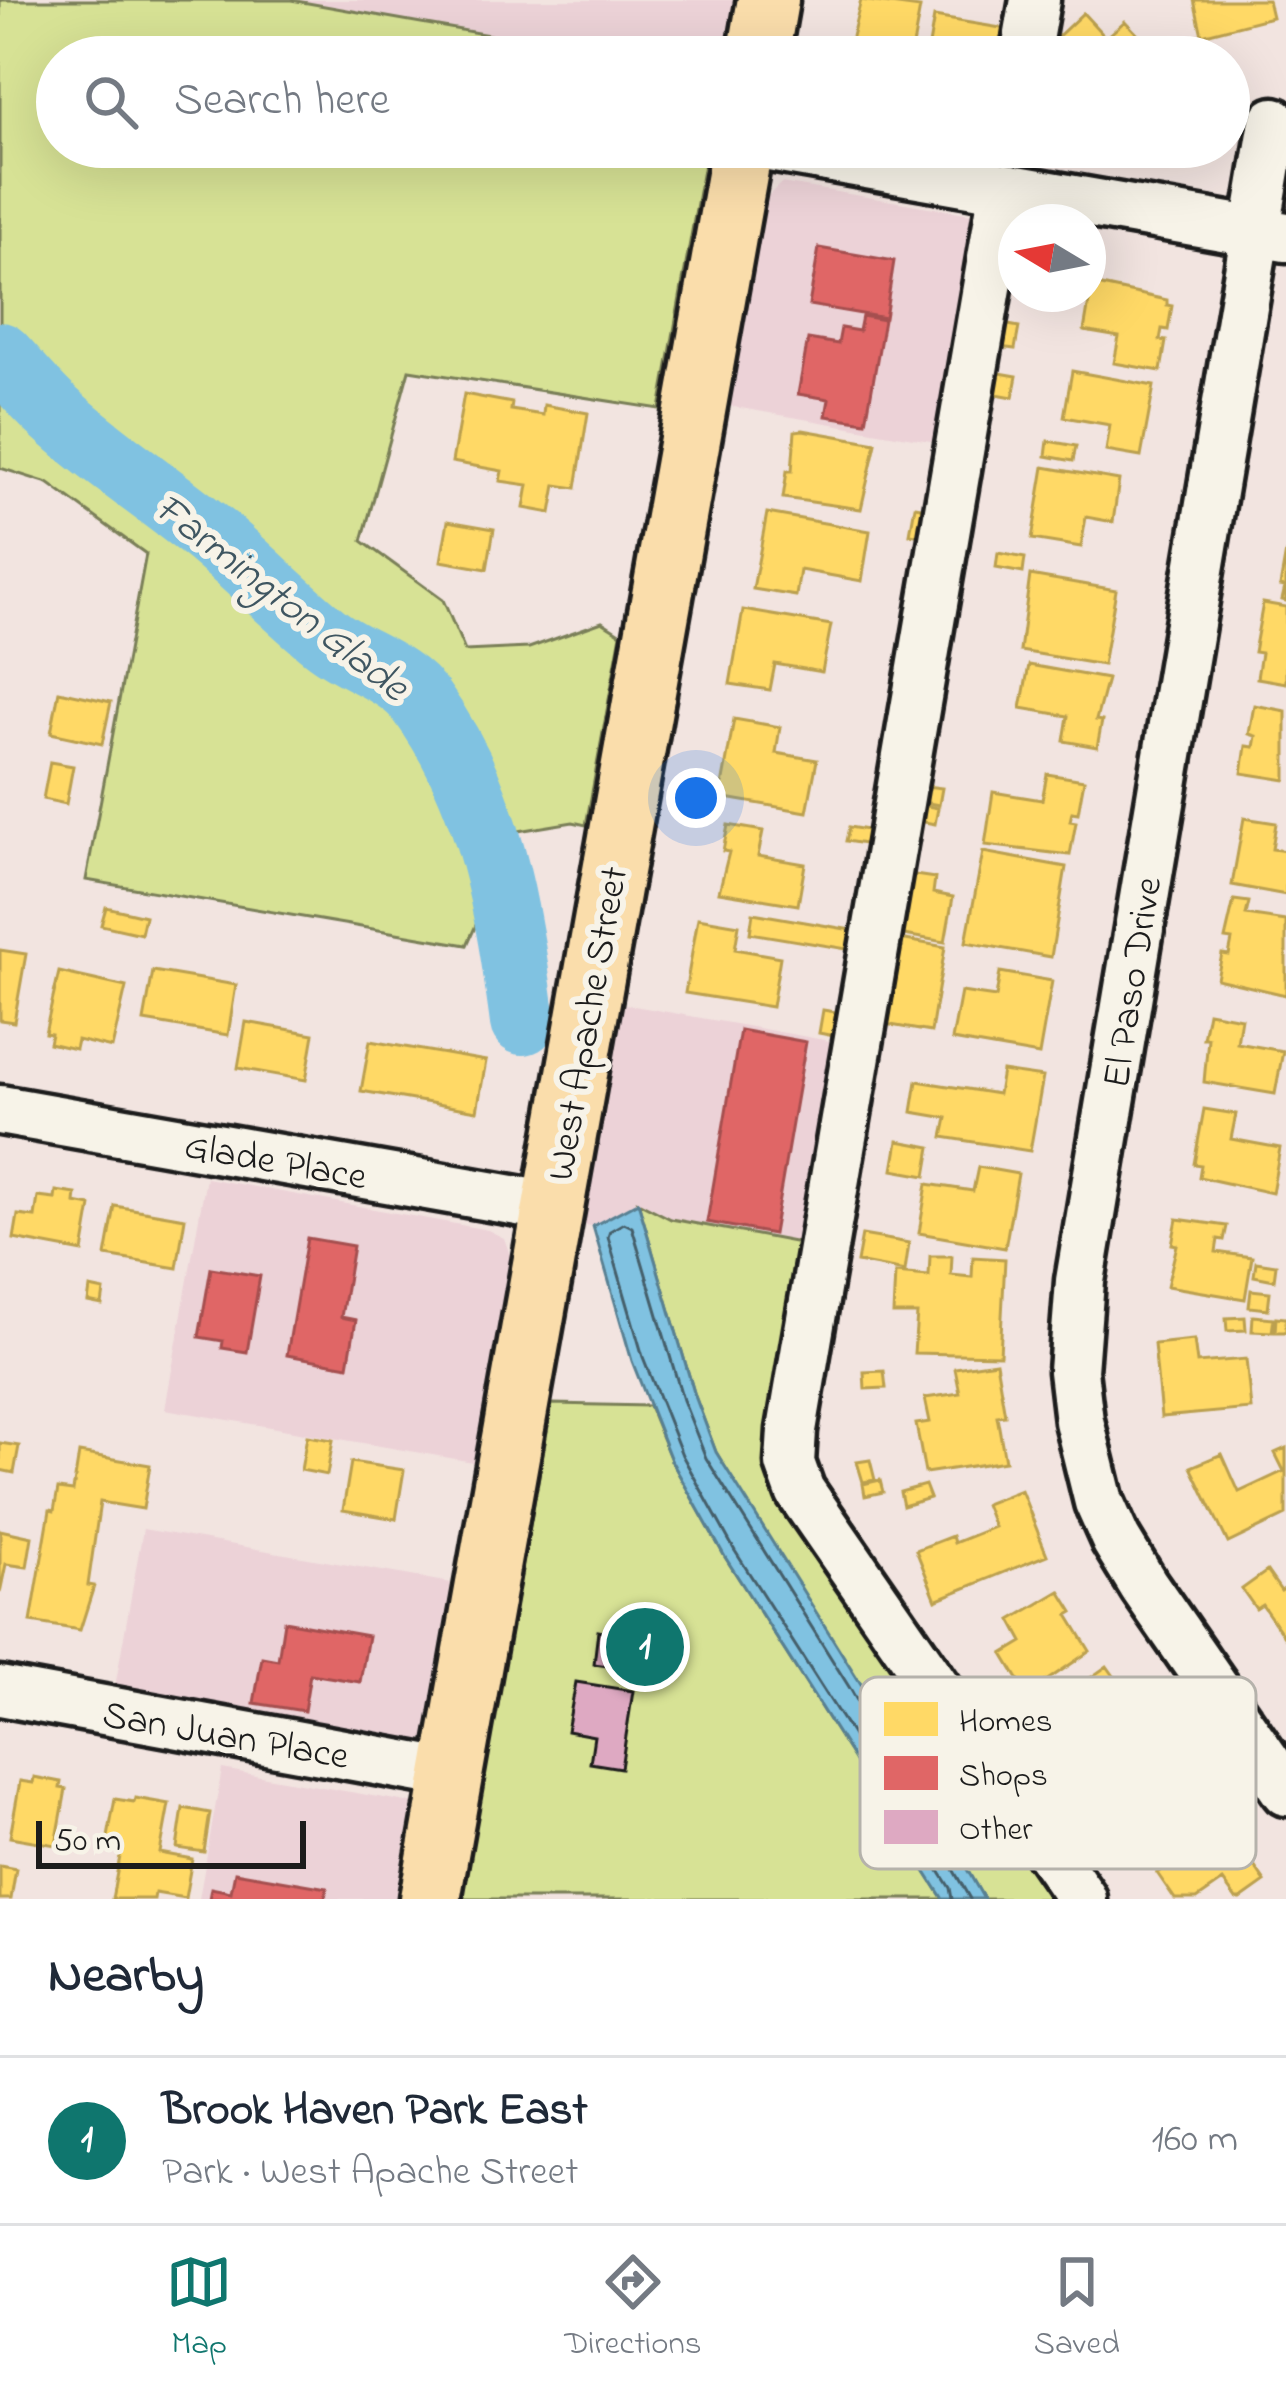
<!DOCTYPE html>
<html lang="en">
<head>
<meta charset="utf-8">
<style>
  body { margin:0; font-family:"Indie Flower",sans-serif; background:#f2f2f3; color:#1f2937 }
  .compass { position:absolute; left:998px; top:204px; width:108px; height:108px; border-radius:50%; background:#fff; box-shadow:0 12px 48px #0002; rotate:280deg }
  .scale { position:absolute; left:36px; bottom:30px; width:270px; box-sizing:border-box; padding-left:12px; border:6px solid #1c1c1c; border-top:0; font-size:33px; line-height:42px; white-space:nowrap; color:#1c1c1c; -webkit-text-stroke:9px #f7f3e8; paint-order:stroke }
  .you { position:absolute; left:696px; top:798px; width:42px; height:42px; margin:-30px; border:9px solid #fff; border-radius:50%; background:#1a73e8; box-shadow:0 0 0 18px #1a73e833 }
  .badge { display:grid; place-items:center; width:78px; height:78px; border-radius:50%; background:#0f766e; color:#fff; font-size:39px; font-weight:700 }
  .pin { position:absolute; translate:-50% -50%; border:6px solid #fff; box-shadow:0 3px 12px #0006 }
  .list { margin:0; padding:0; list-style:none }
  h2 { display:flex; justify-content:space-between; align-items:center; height:156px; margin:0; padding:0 48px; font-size:51px }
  h2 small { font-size:39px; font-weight:400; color:#747a83 }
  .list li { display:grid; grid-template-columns:78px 1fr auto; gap:36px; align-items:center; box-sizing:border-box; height:168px; padding:0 48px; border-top:3px solid #e0e1e3 }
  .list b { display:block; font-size:45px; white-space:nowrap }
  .list p { margin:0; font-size:39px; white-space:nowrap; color:#747a83 }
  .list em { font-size:39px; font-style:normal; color:#747a83 }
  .icon { flex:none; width:66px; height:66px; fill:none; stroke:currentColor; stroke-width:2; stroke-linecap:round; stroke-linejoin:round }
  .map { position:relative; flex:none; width:1286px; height:1899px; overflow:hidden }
  .search { position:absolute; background:#fff; box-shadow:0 12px 48px #0002; left:36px; right:36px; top:36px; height:132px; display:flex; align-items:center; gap:30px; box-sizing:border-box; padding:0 42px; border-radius:66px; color:#747a83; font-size:45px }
  .sheet { height:324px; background:#fff }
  nav { display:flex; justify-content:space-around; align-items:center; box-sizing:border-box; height:168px; border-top:3px solid #e0e1e3; background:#fff; font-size:33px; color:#747a83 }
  nav a { display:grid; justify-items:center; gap:6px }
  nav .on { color:#0f766e }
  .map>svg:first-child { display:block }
</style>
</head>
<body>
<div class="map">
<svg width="1286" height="1899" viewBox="0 0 1286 1899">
  <rect width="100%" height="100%" fill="#f2e4e0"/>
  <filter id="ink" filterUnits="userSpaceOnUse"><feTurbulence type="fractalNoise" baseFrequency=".00833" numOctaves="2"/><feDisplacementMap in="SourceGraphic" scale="24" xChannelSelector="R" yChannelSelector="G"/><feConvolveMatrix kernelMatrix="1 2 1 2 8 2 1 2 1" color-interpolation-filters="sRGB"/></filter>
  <g filter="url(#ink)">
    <path fill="#ecd2d7" d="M 291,0 L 734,0 L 723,57 L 614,57 Z
      M 781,183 L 984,216 L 942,443 L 729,406 L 767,197 Z
      M 623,1004 L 841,1043 L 810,1245 L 671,1219 L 638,1203 L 593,1226 L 583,1225 Z
      M 206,1178 L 488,1230 L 504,1238 L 510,1255 L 473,1462 L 165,1409 Z
      M 143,1529 L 451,1583 L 424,1738 L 417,1742 L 115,1687 Z
      M 222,1769 L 412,1803 L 395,1899 L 199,1899 Z"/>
    <path fill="#d7e295" stroke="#7a7f58" stroke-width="3" d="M 0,0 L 291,0 L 614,57 L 57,57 L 57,147 L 707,147 L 660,409 L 409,370 L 362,541 L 443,600 L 465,651 L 529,648 L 602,622 L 621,634 L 586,825 L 573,822 L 518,831 L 507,855 L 497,834 L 491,796 L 472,751 L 428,677 L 341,639 L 263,566 L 54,402 L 0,346 Z
      M 0,364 L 46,415 L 191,531 L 293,635 L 405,711 L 462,839 L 483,909 L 467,945 L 86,880 L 146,554 L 48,483 L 0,468 Z
      M 638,1202 L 671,1219 L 810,1245 L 771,1445 L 1065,1899 L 984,1899 L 716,1452 L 695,1396 Z
      M 552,1404 L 649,1406 L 671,1460 L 725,1557 L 943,1899 L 462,1899 Z"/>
    <path fill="#80c2e1" stroke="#588092" stroke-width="3" d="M 638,1202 L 695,1396 L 716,1452 L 861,1684 L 984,1899 L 943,1899 L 725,1557 L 671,1460 L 632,1361 L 593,1226 Z"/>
    <path fill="#ffd966" stroke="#bba050" stroke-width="3" d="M 861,0 L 920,8 L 911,57 L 847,57 Z
      M 1194,0 L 1268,0 L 1272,17 L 1202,35 Z
      M 1083,13 L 1106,38 L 1125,21 L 1159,57 L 1058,57 L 1048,46 Z
      M 934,17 L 1007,29 L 1003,57 L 927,57 Z
      M 1092,284 L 1167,300 L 1167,305 L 1172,306 L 1168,330 L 1162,329 L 1160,340 L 1166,341 L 1161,371 L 1114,363 L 1119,337 L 1084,331 Z
      M 1003,324 L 1019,327 L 1015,349 L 999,347 Z
      M 1072,371 L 1154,386 L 1141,457 L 1106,451 L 1110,425 L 1064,417 Z
      M 994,372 L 1017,376 L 1013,397 L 991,393 Z
      M 464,394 L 512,403 L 511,410 L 543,415 L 544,405 L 588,413 L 576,488 L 556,485 L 551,513 L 524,508 L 528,485 L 500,481 L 502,471 L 452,462 Z
      M 803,430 L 876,443 L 861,509 L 783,498 L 787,471 L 792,471 L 795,431 Z
      M 1048,441 L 1076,446 L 1073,461 L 1046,456 Z
      M 1044,467 L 1119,480 L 1113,522 L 1086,517 L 1081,547 L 1032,539 Z
      M 915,506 L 933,509 L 928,537 L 910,534 Z
      M 767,513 L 870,531 L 862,581 L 800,570 L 796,596 L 753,589 Z
      M 448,521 L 494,529 L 487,569 L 441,561 Z
      M 1286,552 L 1286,601 L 1282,600 L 1285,587 L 1280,586 Z
      M 998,553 L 1025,558 L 1023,573 L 996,568 Z
      M 1030,575 L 1116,590 L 1103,665 L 1020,651 Z
      M 1263,603 L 1286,607 L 1286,683 L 1257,678 L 1261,653 L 1254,652 Z
      M 743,610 L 831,625 L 822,672 L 775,664 L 770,690 L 730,684 Z
      M 1029,665 L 1107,679 L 1096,720 L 1102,721 L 1097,747 L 1064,741 L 1068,716 L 1021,708 Z
      M 59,691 L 111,702 L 102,744 L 51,733 Z
      M 1254,705 L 1286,711 L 1286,780 L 1242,773 L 1246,746 L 1254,747 L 1256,736 L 1249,734 Z
      M 734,719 L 780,727 L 776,753 L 817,760 L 807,812 L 720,797 Z
      M 50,762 L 73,766 L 66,804 L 43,799 Z
      M 1047,774 L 1084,780 L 1078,813 L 1072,812 L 1070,821 L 1076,822 L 1070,855 L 985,845 L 993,792 L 1042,800 Z
      M 926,786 L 942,788 L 939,805 L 923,802 Z
      M 922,805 L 938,808 L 935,824 L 919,821 Z
      M 1244,818 L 1276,823 L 1272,849 L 1286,851 L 1286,895 L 1232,885 Z
      M 728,825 L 763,831 L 758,856 L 805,864 L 798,905 L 719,892 L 729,852 L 723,851 Z
      M 849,827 L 879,832 L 877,846 L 846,841 Z
      M 983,852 L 1066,867 L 1051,957 L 966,942 Z
      M 908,874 L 935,878 L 933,893 L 953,897 L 945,942 L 898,934 Z
      M 1234,900 L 1249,902 L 1246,915 L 1286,921 L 1286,995 L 1217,979 L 1222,954 L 1229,955 L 1232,940 L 1225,939 Z
      M 106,907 L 145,916 L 141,934 L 101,925 Z
      M 753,913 L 863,932 L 859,951 L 750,933 Z
      M 698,918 L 739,925 L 735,949 L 780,957 L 772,1007 L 685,993 Z
      M 900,939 L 945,947 L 931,1032 L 885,1024 Z
      M 0,950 L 26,954 L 14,1022 L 0,1020 Z
      M 153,971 L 236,985 L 228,1035 L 144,1021 Z
      M 59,972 L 126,987 L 112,1048 L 77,1040 L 75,1049 L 49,1043 L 51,1034 L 45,1033 Z
      M 1000,972 L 1052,981 L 1039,1055 L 952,1040 L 961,992 L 996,997 Z
      M 823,1010 L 848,1014 L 844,1038 L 819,1033 Z
      M 1208,1012 L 1241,1018 L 1237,1043 L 1283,1051 L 1275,1094 L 1204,1082 L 1208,1038 L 1203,1038 Z
      M 246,1022 L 314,1034 L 306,1080 L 238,1068 Z
      M 370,1041 L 486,1061 L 477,1111 L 361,1091 Z
      M 1002,1071 L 1043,1077 L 1030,1151 L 943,1137 L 947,1118 L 912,1112 L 917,1081 L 998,1094 Z
      M 1204,1109 L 1236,1114 L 1231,1139 L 1280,1148 L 1272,1193 L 1199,1177 L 1201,1165 L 1194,1164 Z
      M 898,1141 L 931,1147 L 926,1176 L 893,1170 Z
      M 978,1167 L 1018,1174 L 1005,1248 L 919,1233 L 927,1184 L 973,1191 Z
      M 56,1191 L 76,1194 L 75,1203 L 91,1206 L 83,1252 L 14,1239 L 18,1215 L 35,1217 L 38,1197 L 55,1199 Z
      M 115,1206 L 185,1218 L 177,1268 L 106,1256 Z
      M 1177,1219 L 1227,1226 L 1224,1240 L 1218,1239 L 1216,1252 L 1252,1257 L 1245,1299 L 1167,1286 L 1177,1245 L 1172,1244 Z
      M 862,1235 L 909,1243 L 905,1271 L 857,1262 Z
      M 930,1256 L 952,1256 L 951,1275 L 972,1277 L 973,1257 L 1005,1259 L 1000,1355 L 914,1353 L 917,1314 L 893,1314 L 895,1273 L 929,1276 Z
      M 1256,1262 L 1276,1265 L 1274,1280 L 1254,1276 Z
      M 90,1288 L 104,1291 L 102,1305 L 88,1302 Z
      M 1251,1290 L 1270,1292 L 1268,1309 L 1249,1307 Z
      M 1253,1316 L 1274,1318 L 1272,1332 L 1252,1331 Z
      M 1245,1317 L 1246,1330 L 1227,1331 L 1226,1318 Z
      M 1276,1317 L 1286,1318 L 1286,1332 L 1275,1332 Z
      M 1194,1340 L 1197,1363 L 1246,1359 L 1251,1409 L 1161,1417 L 1154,1344 Z
      M 996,1362 L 1005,1415 L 997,1416 L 1005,1461 L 925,1473 L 916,1424 L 930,1422 L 925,1398 L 960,1393 L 955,1368 Z
      M 884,1371 L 886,1388 L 865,1389 L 864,1372 Z
      M 307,1436 L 333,1440 L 327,1475 L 301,1470 Z
      M 0,1443 L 19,1446 L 14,1473 L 0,1470 Z
      M 1286,1448 L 1286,1515 L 1228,1543 L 1191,1467 L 1222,1454 L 1239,1492 L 1284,1471 L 1275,1453 Z
      M 79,1453 L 150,1465 L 143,1509 L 100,1502 L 88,1585 L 94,1586 L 80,1630 L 31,1622 L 50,1510 L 54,1511 L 58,1489 L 73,1491 Z
      M 870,1460 L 875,1480 L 863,1482 L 857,1462 Z
      M 351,1462 L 404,1470 L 396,1519 L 343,1510 Z
      M 880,1480 L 883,1492 L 865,1496 L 863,1484 Z
      M 925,1485 L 930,1498 L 903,1506 L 900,1492 Z
      M 1021,1490 L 1047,1555 L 936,1600 L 916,1550 L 952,1536 L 954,1543 L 994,1527 L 985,1504 Z
      M 0,1530 L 32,1537 L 27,1567 L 6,1564 L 0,1593 Z
      M 1267,1571 L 1281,1591 L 1286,1588 L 1286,1639 L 1262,1605 L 1256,1609 L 1242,1589 Z
      M 1060,1591 L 1073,1612 L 1068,1615 L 1090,1651 L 1027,1694 L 1003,1654 L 1023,1642 L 1011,1620 Z
      M 1107,1666 L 1153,1731 L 1121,1755 L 1106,1734 L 1065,1762 L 1034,1718 Z
      M 34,1777 L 61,1782 L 60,1788 L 66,1789 L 56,1845 L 10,1837 L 20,1781 L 33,1783 Z
      M 135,1798 L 169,1804 L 160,1853 L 192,1859 L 185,1898 L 155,1893 L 154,1899 L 112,1899 L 121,1851 L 106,1848 L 115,1799 L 134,1802 Z
      M 183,1808 L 210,1813 L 204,1852 L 177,1848 Z
      M 1226,1825 L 1265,1882 L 1241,1899 L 1236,1899 L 1223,1881 L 1197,1899 L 1175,1899 L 1157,1873 Z
      M 0,1866 L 16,1869 L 11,1899 L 0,1899 Z"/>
    <path fill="#e06666" stroke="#a55050" stroke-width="3" d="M 819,248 L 894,261 L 885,318 L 809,305 Z
      M 862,316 L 884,320 L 866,422 L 826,416 L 829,399 L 798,394 L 808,339 L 838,344 L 841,328 L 859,331 Z
      M 740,1030 L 806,1042 L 773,1234 L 707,1222 Z
      M 307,1238 L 353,1246 L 341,1317 L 356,1320 L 348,1366 L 287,1355 Z
      M 211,1268 L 260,1276 L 247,1352 L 222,1348 L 223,1341 L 199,1337 Z
      M 284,1621 L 368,1636 L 360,1682 L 310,1674 L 304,1711 L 254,1703 L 262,1657 L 278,1660 Z
      M 235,1872 L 327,1888 L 325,1899 L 209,1899 L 211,1888 L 231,1892 Z"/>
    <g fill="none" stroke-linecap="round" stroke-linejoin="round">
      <path stroke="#445e6b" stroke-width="3" d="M 952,1899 L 950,1888 L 735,1551 L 682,1455 L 643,1357 L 608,1237 L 610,1231 L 624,1223 L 632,1227 L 683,1400 L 706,1458 L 851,1690 L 970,1899"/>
      <path stroke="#80c2e1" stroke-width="66" d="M 0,355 C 17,373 32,392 50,409 C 101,456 162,495 215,539 C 253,571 287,606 325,637 C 356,662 398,670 422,703 C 491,797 508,910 523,1022"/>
    </g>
    <path fill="#dea9c2" stroke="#1c1c1c" stroke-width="3" d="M 598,1631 L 639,1639 L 635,1670 L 594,1664 Z
      M 576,1682 L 633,1691 L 621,1768 L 590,1763 L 594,1736 L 567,1731 Z"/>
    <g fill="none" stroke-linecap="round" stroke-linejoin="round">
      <defs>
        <path id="minor" d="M 1025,57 L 1035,0
          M 1274,122 L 1080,1281 L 1073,1371 L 1079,1421 L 1099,1502 L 1116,1540 L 1144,1586 L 1286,1791
          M 770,147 L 1286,237
          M 1004,188 C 931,602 865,1016 792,1430 L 790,1463 L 800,1491 L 1082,1899
          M 0,1110 L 552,1207
          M 0,1691 L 452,1774"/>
        <path id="major" d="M 758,57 L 768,0
          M 430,1899 L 742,147"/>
      </defs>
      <use href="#minor" stroke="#1c1c1c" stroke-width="57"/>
      <use href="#major" stroke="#1c1c1c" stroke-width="69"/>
      <use href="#minor" stroke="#f7f3e8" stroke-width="48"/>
      <use href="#major" stroke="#faddab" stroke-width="60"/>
    </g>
  </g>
  <g text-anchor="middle" stroke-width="12" stroke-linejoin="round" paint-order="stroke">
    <g font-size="39" fill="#1c1c1c" stroke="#f7f3e8">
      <text transform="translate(1130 982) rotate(-81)" y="14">El Paso Drive</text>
      <text transform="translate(585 1023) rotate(-80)" y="14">West Apache Street</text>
      <text transform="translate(276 1159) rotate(10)" y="14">Glade Place</text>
      <text transform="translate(226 1733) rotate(10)" y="14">San Juan Place</text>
    </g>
    <g font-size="42" font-style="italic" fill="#3f5661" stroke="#f7f3e8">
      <text transform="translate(283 595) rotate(38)" y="15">Farmington Glade</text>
    </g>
  </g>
  <rect x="860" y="1677" width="396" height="192" rx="18" fill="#f7f3e8" stroke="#b5b2ab" stroke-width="3"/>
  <rect x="884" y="1702" width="54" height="34" fill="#ffd966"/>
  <rect x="884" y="1756" width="54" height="34" fill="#e06666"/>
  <rect x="884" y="1810" width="54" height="34" fill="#dea9c2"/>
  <g font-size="33" fill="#1c1c1c">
    <text x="959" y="1731">Homes</text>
    <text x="959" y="1785">Shops</text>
    <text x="959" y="1839">Other</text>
  </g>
</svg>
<svg class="compass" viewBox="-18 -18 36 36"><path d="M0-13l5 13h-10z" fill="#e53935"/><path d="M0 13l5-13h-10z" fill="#747a83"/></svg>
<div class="scale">50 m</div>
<div class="you"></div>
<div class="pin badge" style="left:645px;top:1647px">1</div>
<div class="search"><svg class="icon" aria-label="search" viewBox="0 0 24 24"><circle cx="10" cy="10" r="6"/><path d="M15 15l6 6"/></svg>Search here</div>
</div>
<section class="sheet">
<h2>Nearby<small></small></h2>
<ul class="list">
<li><span class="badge">1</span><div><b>Brook Haven Park East</b><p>Park · West Apache Street</p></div><em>160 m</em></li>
</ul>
</section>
<nav>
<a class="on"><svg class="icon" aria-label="map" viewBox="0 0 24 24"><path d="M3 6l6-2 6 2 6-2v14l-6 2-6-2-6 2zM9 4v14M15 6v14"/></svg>Map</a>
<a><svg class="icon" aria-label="directions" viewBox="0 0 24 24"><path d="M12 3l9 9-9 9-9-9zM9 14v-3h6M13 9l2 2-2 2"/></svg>Directions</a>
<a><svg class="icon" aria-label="saved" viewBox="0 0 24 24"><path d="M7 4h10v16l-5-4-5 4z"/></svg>Saved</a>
</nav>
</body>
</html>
